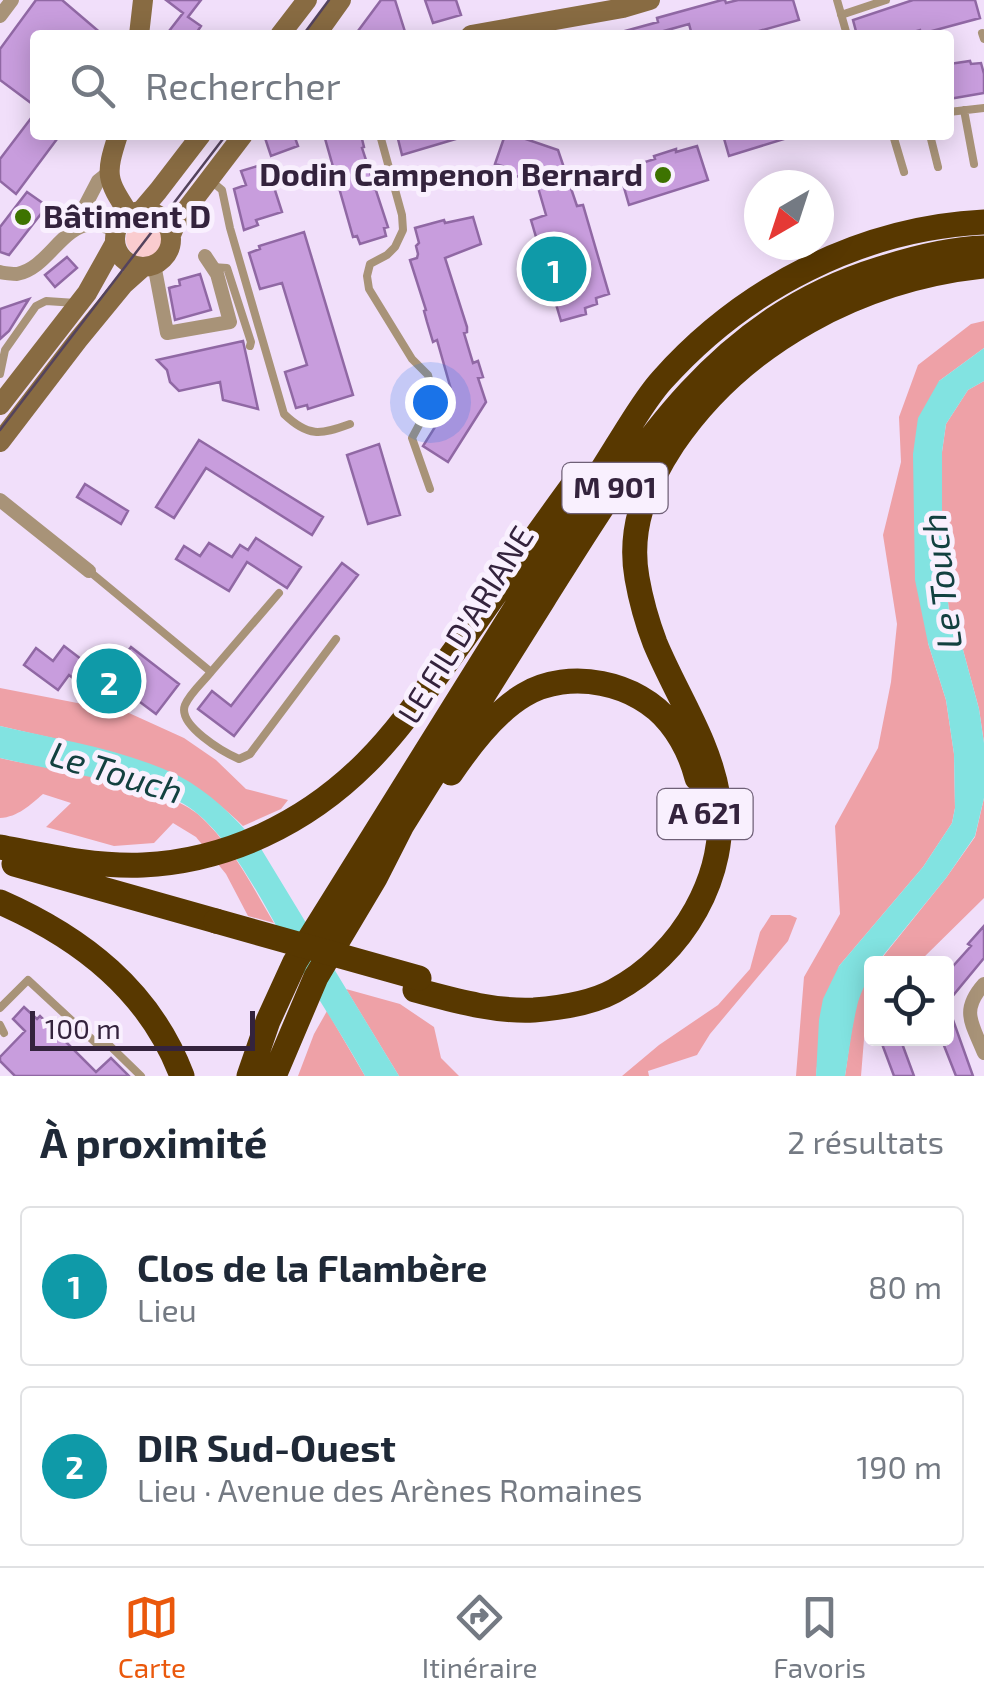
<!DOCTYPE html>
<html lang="fr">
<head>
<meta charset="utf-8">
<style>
  body { margin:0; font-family:"Exo 2",sans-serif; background:#f6f6f7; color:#1f2937 }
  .controls { position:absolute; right:30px; bottom:30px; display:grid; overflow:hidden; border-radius:10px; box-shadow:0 5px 25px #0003 }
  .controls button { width:90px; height:90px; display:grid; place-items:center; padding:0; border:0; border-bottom:2px solid #e0e1e3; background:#fff; color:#1f2937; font:50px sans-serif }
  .compass { position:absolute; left:744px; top:170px; width:90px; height:90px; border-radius:50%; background:#fff; box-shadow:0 5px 25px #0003; rotate:219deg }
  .scale { position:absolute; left:30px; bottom:25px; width:225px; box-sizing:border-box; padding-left:10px; border:5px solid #34233d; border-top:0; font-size:28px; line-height:35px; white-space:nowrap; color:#34233d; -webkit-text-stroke:8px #f9f0fe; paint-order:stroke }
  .you { position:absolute; left:430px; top:402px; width:35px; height:35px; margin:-25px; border:8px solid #fff; border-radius:50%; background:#1a73e8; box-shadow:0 0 0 15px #1a73e833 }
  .badge { display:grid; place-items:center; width:65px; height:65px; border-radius:50%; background:#ea580c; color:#fff; font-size:32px; font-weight:700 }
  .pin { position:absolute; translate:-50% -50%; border:5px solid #fff; box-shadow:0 2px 10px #0006 }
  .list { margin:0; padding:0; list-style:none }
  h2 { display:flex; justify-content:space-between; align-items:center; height:130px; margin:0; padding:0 40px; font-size:42px }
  h2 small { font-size:32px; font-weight:400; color:#747a83 }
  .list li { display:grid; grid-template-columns:65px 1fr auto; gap:30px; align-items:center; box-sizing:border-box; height:160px; margin:0 20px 20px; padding:0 20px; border:2px solid #e0e1e3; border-radius:10px }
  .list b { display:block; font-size:38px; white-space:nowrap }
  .list p { margin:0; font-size:32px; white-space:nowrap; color:#747a83 }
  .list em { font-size:32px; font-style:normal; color:#747a83 }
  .icon { flex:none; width:55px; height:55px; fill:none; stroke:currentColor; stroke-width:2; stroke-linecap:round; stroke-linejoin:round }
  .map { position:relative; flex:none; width:984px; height:1076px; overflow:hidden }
  .search { position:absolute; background:#fff; box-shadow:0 5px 25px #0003; left:30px; right:30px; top:30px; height:110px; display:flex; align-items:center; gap:25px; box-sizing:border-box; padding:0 35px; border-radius:10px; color:#747a83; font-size:38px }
  .sheet { height:490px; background:#fff }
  nav { display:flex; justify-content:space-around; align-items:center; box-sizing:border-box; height:140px; border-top:2px solid #e0e1e3; background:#fff; font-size:28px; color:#747a83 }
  nav a { display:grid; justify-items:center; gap:5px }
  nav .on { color:#ea580c }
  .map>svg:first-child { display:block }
</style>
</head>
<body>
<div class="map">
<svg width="984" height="1076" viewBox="0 0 984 1076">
  <rect width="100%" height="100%" fill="#f1dffa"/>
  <path fill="#facccf" d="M126 239a18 18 0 1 1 36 0a18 18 0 1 1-36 0Z"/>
  <path fill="#eea1a7" d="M 984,321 L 984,348 L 939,381 L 928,643 L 946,700 L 954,754 L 955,808 L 952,823 L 923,867 L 839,966 L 818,1056 L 816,1076 L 796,1076 L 804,977 L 840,914 L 835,826 L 878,748 L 891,682 L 897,624 L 883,535 L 901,462 L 899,417 L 918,365 L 971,324 Z
    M 984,381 L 984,743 L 979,709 L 959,635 L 949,611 L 944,566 L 942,513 L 942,452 L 946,424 L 968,390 Z
    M 0,688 L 129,713 L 184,738 L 216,760 L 246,789 L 288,800 L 281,809 L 243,826 C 177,759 87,747 0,726 Z
    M 0,758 C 48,769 165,785 199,815 C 232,845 252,886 274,923 L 248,916 L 226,874 L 196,837 L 173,823 L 154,843 L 114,846 L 46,827 L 71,803 L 43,794 C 30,805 18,817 0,818 Z
    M 984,798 L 984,898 L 918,963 L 877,964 L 946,878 L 975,837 Z
    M 771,915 L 790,915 L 797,918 L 788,941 L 710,1034 L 697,1055 L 648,1071 L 649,1076 L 622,1076 L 659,1045 L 718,1005 L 750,969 L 760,932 Z
    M 871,970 L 871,1016 L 865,1027 L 861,1076 L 845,1076 C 850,1045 853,995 871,970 Z
    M 346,989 L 400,1004 L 434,1027 L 441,1058 L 459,1076 L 399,1076 Z
    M 327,1011 L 365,1076 L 298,1076 L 314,1034 Z"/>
  <path fill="#82e3e1" d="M 984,348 L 984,381 L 968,390 L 946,424 L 942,452 L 942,513 L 944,566 L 949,611 L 959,635 L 979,709 L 984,743 L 984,798 L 975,836 L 946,878 L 877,963 L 872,964 C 870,976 862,989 858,1002 C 852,1026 849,1052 845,1076 L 816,1076 L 819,1020 L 823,999 L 839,966 L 923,867 L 952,823 L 955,808 L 954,754 L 946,700 L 928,643 L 915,580 L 913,454 L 918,418 L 939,381 Z
    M 0,726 C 59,740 124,749 179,776 C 211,793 237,819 260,847 L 399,1076 L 365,1076 C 344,1038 320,1002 298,965 C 271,919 227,823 178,801 C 167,796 153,793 141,790 C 95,776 47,769 0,758 Z"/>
  <path fill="#c89ddd" stroke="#9068a4" stroke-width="2.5" d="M 36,0 L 62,0 L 103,35 L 35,35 L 35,106 L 0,80 L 0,49 Z
    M 166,0 L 201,0 L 188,17 L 201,26 L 195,35 L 166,35 L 183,13 Z
    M 381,0 L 395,0 L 406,35 L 355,35 Z
    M 425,0 L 456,0 L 461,15 L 433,23 Z
    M 722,0 L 725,0 L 726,3 L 738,0 L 793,0 L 799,20 L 759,31 L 761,35 L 692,35 L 689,24 L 664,31 L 665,35 L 625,35 L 625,31 L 658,22 L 657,18 Z
    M 913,0 L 975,0 L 980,18 L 921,34 L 920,30 L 903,35 L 857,35 L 853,20 Z
    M 970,61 L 971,64 L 981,63 L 984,74 L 984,93 L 949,99 L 949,64 Z
    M 35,113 L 35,135 L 60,135 L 16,194 L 0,181 L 0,159 Z
    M 264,135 L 294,135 L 298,146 L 271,156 Z
    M 324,135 L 361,135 L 364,147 L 362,148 L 388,227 L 384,228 L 386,236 L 360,244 L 357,236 L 353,237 Z
    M 397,135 L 459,135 L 459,138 L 402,155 Z
    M 505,135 L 514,135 L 558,150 L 577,206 L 583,205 L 609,294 L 596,298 L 597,304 L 585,308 L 586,314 L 561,321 L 531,220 L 546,215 L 537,184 L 529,185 L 528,179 L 508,174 L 509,168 L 495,164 Z
    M 723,135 L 787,135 L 787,138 L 729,156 Z
    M 697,146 L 708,180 L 629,205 L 619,170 L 655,159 L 654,156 L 676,149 L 676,152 Z
    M 261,165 L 267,186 L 273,184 L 282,212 L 256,220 L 258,225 L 244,230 L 234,189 L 246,185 L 241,171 Z
    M 27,192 L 47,206 L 9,255 L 0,252 L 0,227 Z
    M 473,217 L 481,244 L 445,258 L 467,327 L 467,332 L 464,333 L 473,363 L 478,361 L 483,377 L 478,378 L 486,402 L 448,462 L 423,446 L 452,400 L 450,393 L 452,393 L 437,340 L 433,342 L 427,322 L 424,311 L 426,310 L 410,260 L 417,258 L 418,254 L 416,246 L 419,243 L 415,228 L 444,220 L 445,223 Z
    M 304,232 L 353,395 L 308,409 L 307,405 L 296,408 L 285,372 L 307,365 L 282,283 L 260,289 L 249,253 L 260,249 L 259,246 Z
    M 67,257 L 77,268 L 55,287 L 45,275 Z
    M 200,274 L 211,310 L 175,320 L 169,288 L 180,285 L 179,280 Z
    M 29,299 L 9,331 L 0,339 L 0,309 Z
    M 243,341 L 258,409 L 223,400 L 220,382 L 179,391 L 170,382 L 167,370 L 157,360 Z
    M 199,440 L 323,517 L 312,535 L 206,468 L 174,518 L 156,507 Z
    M 379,444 L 400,515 L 368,524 L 347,455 Z
    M 85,484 L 128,511 L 121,524 L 77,497 Z
    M 256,538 L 301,567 L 287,588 L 247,562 L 229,591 L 176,559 L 184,546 L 200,556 L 209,543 L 232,557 L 240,545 L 248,550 Z
    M 342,563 L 358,575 L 234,736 L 198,709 L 212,691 L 231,706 Z
    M 64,646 L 107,679 L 131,647 L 179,684 L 156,714 L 124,690 L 111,707 L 69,675 L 58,690 L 24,665 L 36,648 L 53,661 Z
    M 984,926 L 984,958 L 946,1004 L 946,974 L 971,946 L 968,944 Z
    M 946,1006 L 948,1006 L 973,1076 L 956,1076 L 941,1038 L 946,1038 Z
    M 24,1007 L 37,1019 L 40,1016 L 96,1072 L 111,1058 L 129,1076 L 15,1076 L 0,1061 L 0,1057 L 25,1031 L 13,1019 Z
    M 888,1038 L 900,1038 L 914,1076 L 894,1076 L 882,1044 L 889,1041 Z"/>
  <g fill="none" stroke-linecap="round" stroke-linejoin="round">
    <path stroke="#a89378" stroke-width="8" d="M 837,0 L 847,35
      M 841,15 L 886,0
      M 982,33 L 984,39
      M 964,110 L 974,164
      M 949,112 L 984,108
      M 380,135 L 402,215 L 403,230 L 395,247 L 387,255 L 370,264 L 367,276 L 369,289 L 412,359 L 428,375 L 433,394 L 427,410 L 412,438 L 430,489
      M 893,135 L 904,172
      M 930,135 L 938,167
      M 210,180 L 222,190 L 230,228 L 284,414 C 308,437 320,435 350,424
      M 212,267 L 227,268 L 251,342 L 250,346
      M 0,374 L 5,350 L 36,306 L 46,301 L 76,303
      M 89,571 L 211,672 C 203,682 190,693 185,705 C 177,725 223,752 239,759 L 250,754 L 336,639
      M 211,672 L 279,593
      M 0,1008 L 28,980 L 96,1043 L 107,1043 L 141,1076
      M 0,1025 L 4,1033"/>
    <path stroke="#a89378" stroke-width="14" d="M 0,16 L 12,0
      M 72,231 L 98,181 L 108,173
      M 154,264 L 167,333 L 230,322 L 217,274 L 205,256
      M 0,272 C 2,273 14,274 17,274 C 48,268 61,226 92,224 C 101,224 108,227 116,230
      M 0,500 L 89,571
      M 984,984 C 960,1011 972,1023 984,1053"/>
    <path stroke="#886b42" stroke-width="20" d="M 139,35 L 143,0
      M 280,35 L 307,0
      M 316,35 L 341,0
      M 471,35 L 623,8 L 650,0
      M 118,135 C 105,175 106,179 129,214
      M 141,211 L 158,191 L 201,135
      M115 239a28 28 0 1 1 56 0a28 28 0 1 1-56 0Z
      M 171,235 L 176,223 L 243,135
      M 0,405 L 87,293 L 115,243
      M 0,442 L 78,340 L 124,284 L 143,267"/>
    <path stroke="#583800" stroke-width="25" d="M 451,773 C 470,745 495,712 524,695 C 569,668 638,682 670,723 C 683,739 692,759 697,778
      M 0,847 C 47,856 95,867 143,865 C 227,861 306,823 366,763 C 403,726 433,680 464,638 C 502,584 540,530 579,477
      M 14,864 L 216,921
      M 0,902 C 82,938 150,991 182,1076
      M 415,990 C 453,1000 494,1012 534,1010 C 560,1008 592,1003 614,991 C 682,955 730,875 718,796 C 709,741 676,694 655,643 C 647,622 641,601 637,578 C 628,528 646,485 673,444 C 743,341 861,279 984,266
      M 249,1076 L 268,1021 L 295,962 L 615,449 C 630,426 644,400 662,380 C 744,288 861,228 984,222
      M 274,1076 L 316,977 L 375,878 L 402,825 C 449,749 496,675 543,600 C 632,459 711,321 880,269 C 914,258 949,249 984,248"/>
    <path stroke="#54435d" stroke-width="2.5" d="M 303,35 L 329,0
      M 0,430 L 226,135"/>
    <path stroke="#583800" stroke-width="25" d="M 216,921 L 419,978"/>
  </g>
  <g fill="#3d7300" stroke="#f9f0fe" stroke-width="4">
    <circle cx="663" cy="175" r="10"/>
    <circle cx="23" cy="217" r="10"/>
  </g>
  <g text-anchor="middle" stroke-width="10" stroke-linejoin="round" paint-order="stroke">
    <g fill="#f9f0fe" stroke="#6f6077" stroke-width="2.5">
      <rect x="562.5" y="463" width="105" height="50" rx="8"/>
      <rect x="657.5" y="789" width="95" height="50" rx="8"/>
    </g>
    <g font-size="30" font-weight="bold" fill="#34233d">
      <text x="615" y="498">M 901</text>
      <text x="705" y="824">A 621</text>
    </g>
    <g font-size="32" font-weight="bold" fill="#34233d" stroke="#f9f0fe" text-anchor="end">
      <text x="643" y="186">Dodin Campenon Bernard</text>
      <text x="43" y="228" text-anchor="start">Bâtiment D</text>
    </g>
    <g font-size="32" fill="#34233d" stroke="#f9f0fe">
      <text transform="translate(466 625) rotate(-58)" y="11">LE FIL D'ARIANE</text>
    </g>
    <g font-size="35" font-style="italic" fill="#134140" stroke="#f9f0fe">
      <text transform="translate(942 581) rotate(-97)" y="12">Le Touch</text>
      <text transform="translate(116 773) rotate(17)" y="12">Le Touch</text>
    </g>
  </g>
</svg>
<div class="controls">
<button><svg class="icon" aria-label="locate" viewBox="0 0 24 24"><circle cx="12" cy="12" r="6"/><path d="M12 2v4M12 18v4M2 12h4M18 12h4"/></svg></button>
</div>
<svg class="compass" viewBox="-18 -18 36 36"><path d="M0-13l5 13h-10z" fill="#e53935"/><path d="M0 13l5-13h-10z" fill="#747a83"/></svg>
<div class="scale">100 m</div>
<div class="you"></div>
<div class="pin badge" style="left:554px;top:269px;background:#0f9aa8">1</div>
<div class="pin badge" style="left:109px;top:681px;background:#0f9aa8">2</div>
<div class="search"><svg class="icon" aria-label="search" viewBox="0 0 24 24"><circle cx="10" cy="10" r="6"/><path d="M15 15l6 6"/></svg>Rechercher</div>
</div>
<section class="sheet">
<h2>À proximité<small>2 résultats</small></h2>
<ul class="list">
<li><span class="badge" style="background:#0f9aa8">1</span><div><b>Clos de la Flambère</b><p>Lieu</p></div><em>80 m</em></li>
<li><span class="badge" style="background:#0f9aa8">2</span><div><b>DIR Sud-Ouest</b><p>Lieu · Avenue des Arènes Romaines</p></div><em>190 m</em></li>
</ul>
</section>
<nav>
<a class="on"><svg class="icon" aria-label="map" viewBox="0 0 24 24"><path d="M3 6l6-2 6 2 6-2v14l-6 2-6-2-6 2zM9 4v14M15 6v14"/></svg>Carte</a>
<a><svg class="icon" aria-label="directions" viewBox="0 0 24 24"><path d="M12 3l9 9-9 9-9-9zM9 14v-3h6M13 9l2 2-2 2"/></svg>Itinéraire</a>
<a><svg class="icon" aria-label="saved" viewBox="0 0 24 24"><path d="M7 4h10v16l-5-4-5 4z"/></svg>Favoris</a>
</nav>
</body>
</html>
